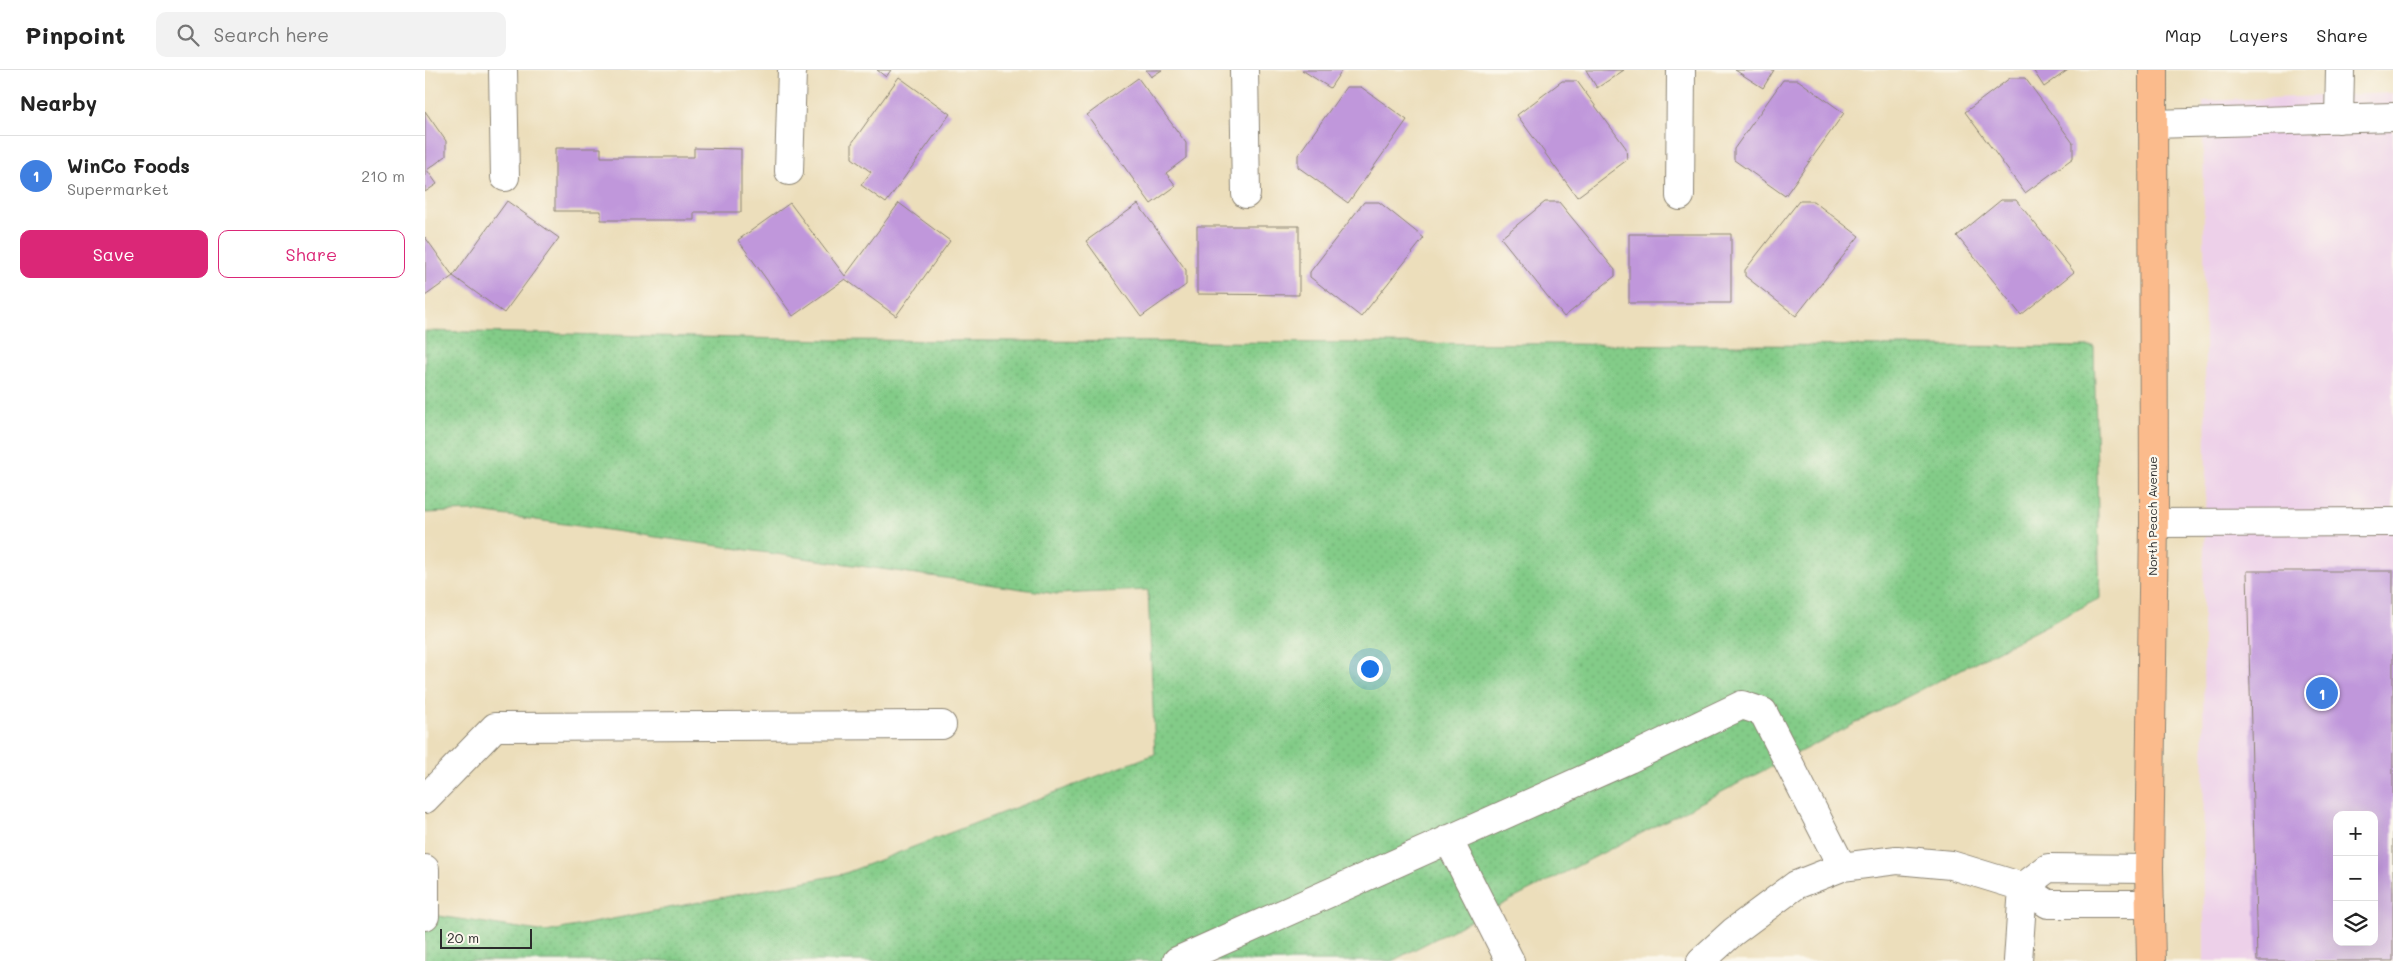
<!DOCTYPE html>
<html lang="en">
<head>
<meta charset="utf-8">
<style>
  body { margin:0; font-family:Mali,sans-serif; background:#f2f2f2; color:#222 }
  .controls { position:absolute; right:15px; bottom:15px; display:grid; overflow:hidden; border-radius:10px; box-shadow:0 5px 20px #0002 }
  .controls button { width:45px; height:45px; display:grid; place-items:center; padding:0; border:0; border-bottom:1px solid #e0e0e0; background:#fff; color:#222; font:25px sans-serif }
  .scale { position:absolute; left:15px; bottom:12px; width:92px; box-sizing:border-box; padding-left:5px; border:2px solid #2b2b2b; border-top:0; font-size:14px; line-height:18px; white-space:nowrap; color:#2b2b2b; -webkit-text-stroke:4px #fbf7ec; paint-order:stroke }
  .you { position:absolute; left:944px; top:598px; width:18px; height:18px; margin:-12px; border:4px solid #fff; border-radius:50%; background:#1a73e8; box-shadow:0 0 0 8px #1a73e833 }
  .badge { display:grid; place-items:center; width:32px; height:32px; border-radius:50%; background:#db2777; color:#fff; font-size:16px; font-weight:700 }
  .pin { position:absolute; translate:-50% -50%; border:2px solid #fff; box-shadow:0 1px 5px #0006 }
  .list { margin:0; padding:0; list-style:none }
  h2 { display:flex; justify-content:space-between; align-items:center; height:65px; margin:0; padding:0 20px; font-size:21px }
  h2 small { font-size:16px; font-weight:400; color:#767676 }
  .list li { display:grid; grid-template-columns:32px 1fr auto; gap:15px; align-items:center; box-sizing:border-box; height:80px; padding:0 20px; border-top:1px solid #e0e0e0 }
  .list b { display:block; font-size:19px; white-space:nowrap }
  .list p { margin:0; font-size:16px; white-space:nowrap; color:#767676 }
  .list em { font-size:16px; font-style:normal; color:#767676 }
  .actions { display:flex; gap:10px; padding:15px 20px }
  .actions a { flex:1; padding:11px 0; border:1px solid #db2777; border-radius:10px; text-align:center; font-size:18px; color:#db2777 }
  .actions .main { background:#db2777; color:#fff }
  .icon { flex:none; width:28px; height:28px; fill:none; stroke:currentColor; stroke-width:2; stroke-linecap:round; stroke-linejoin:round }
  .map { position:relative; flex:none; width:1968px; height:891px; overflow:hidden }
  header { display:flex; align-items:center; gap:30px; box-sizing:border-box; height:70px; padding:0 25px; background:#fff; border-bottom:1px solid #e0e0e0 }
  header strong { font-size:24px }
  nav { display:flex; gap:28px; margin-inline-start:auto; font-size:18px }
  .search { width:350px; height:45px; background:#f2f2f2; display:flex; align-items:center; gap:12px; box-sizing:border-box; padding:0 18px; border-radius:10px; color:#767676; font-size:19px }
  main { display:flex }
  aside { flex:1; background:#fff }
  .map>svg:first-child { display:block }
</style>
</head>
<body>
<header>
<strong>Pinpoint</strong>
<div class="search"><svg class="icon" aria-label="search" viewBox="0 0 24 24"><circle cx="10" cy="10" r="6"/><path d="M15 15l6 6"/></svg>Search here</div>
<nav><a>Map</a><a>Layers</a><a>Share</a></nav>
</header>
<main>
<aside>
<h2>Nearby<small></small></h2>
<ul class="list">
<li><span class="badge" style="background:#3f7fe0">1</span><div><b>WinCo Foods</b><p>Supermarket</p></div><em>210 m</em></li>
</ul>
<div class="actions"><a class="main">Save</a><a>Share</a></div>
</aside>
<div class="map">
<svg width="1968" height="891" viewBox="0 0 1968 891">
  <defs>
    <pattern id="grass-dots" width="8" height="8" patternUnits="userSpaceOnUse" patternTransform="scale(1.25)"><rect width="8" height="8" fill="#83cc88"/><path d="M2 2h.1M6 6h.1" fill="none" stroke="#71af76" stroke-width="1.8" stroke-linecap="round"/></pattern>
  </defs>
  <rect width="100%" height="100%" fill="#fbf7ec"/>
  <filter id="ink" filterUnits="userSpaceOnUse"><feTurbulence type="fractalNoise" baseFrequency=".02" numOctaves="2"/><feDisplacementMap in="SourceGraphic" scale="10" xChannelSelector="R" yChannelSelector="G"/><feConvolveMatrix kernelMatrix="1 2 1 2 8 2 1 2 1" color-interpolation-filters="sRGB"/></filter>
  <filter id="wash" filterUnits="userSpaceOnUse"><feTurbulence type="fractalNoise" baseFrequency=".0096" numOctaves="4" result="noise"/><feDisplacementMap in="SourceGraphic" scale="20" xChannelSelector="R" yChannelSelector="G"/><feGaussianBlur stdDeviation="1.12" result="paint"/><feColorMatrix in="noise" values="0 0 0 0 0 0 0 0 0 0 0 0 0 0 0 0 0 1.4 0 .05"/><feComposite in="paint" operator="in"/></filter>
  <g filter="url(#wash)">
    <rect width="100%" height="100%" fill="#ecdebb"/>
    <path fill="#edd0e9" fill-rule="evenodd" d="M 1968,23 L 1968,891 L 1779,891 L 1778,520 L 1781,407 L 1778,31 ZM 1912,745 L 1949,745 L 1949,872 L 1912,872 Z"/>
    <path fill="url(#grass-dots)" stroke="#577c5a" d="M 0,261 L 409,270 L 1669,277 L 1675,528 L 967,891 L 0,891 L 0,844 L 121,862 L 418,804 L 730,684 L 723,520 L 632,524 L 48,441 L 0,443 Z"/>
    <g id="blocks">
      <path fill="#c097db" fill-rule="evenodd" d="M 452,0 L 466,0 L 461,7 Z
        M 721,0 L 737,0 L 726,7 Z
        M 877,0 L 917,0 L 905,18 Z
        M 1161,0 L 1199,0 L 1172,18 Z
        M 1310,0 L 1349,0 L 1338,18 Z
        M 1608,0 L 1643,0 L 1619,17 Z
        M 474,7 L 525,44 L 461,133 L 436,115 L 446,102 L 427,88 L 427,73 Z
        M 713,8 L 761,73 L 761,88 L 741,103 L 751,116 L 726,134 L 662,45 Z
        M 1585,8 L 1600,8 L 1648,73 L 1648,88 L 1600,123 L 1540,42 Z
        M 1358,10 L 1373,10 L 1419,43 L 1360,126 L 1309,90 L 1309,79 Z
        M 1137,11 L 1152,11 L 1201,78 L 1202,90 L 1152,127 L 1092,45 Z
        M 921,17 L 936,17 L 982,50 L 923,133 L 873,97 L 873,85 Z
        M 0,41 L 21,71 L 21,86 L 2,100 L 12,114 L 0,122 Z
        M 130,78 L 176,78 L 176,87 L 269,87 L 269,78 L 316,79 L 316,142 L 269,142 L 269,150 L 176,150 L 176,141 L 130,141 Z
        M 1576,130 L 1591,130 L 1649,202 L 1596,245 L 1532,166 Z
        M 82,131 L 134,168 L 79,243 L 28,206 Z
        M 1374,131 L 1388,131 L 1434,166 L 1371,246 L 1320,206 L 1320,200 Z
        M 939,132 L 954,132 L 999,168 L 936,247 L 885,207 L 885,202 Z
        M 1120,132 L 1134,132 L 1190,200 L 1190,206 L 1139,247 L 1076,168 Z
        M 365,133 L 420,206 L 474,133 L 525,171 L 471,246 L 420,209 L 368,246 L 313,170 Z
        M 713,134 L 761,200 L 761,215 L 716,247 L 661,171 Z
        M 772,156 L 874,156 L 874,225 L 772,224 Z
        M 1204,164 L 1306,164 L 1306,233 L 1204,233 Z
        M 0,167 L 28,206 L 0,226 Z
        M 1822,501 L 1968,501 L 1968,891 L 1832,891 ZM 1912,745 L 1949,745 L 1949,872 L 1912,872 Z"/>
    </g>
  </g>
  <g filter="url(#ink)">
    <use href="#blocks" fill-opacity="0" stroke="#8c8473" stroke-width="1"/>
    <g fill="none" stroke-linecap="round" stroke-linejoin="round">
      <defs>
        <path id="minor" d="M 78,0 L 80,107
          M 819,0 L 821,124
          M 1914,49 L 1915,0
          M 1728,54 L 1968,47
          M 364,101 L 367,0
          M 1255,126 L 1256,0
          M 1729,453 L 1968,452
          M 0,729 L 70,657 L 517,655
          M 1023,769 L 1085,891
          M 0,799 L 0,846
          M 752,891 L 1204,689 L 1317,635 L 1338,642 L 1417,797
          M 1276,891 L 1308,862 L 1371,815 L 1417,797 L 1472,790 L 1526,795 L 1598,817 L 1623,834 L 1725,834
          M 1593,891 L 1598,817 L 1623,798 L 1724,799"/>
        <path id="major" d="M 1726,891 L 1724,799 L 1729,453 L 1728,0"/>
      </defs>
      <use href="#minor" stroke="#8c8473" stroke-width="30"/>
      <use href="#major" stroke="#8c8473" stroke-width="30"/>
      <use href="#minor" stroke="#fff" stroke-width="28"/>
      <use href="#major" stroke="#fbbb8c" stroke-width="28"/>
    </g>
  </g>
  <g text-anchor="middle" stroke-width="4.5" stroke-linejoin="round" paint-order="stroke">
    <g font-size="12" fill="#2b2b2b" stroke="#fbf7ec">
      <text transform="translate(1728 446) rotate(-90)" y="4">North Peach Avenue</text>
    </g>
  </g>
</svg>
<div class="controls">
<button>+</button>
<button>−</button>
<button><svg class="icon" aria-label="layers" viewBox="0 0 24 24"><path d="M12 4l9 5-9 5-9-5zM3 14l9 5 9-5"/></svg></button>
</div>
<div class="scale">20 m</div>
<div class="you"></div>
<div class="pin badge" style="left:1897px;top:623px;background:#3f7fe0">1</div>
</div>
</main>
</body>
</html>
